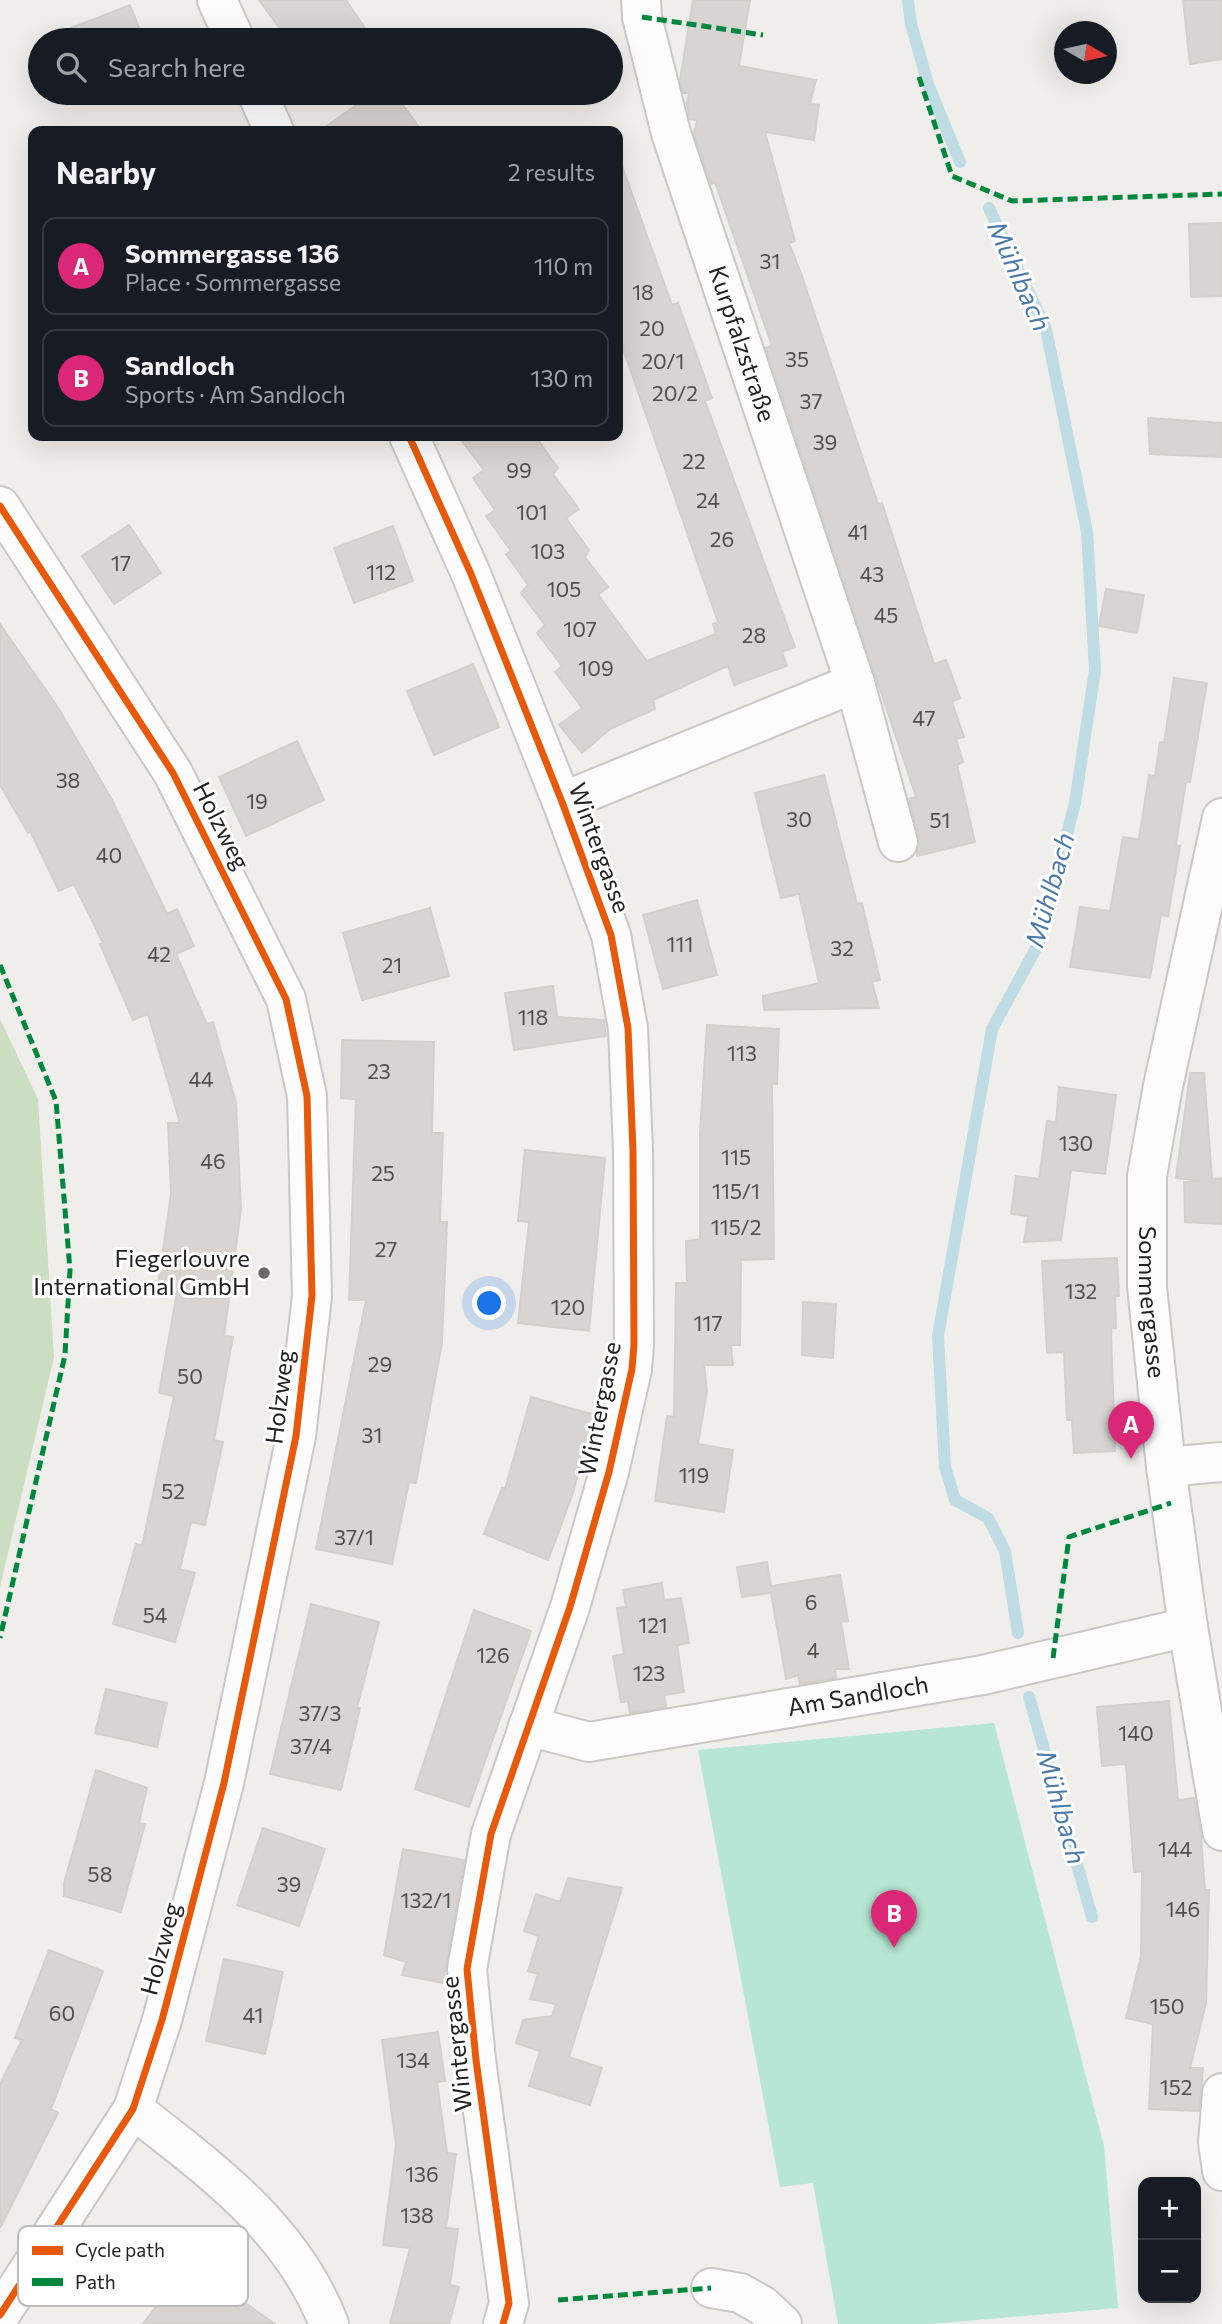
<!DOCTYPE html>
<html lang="en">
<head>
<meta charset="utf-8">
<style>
  body { margin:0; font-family:Commissioner,sans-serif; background:#242831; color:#f1f3f6 }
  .controls { position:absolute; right:21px; bottom:21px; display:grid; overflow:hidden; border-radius:14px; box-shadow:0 7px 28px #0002 }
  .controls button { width:63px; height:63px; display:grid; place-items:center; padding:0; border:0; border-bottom:2px solid #363941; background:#171b24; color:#f1f3f6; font:35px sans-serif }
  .compass { position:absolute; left:1054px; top:21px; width:63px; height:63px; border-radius:50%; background:#171b24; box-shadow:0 7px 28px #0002; rotate:99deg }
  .you { position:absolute; left:490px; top:1304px; width:24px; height:24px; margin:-18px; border:5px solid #fff; border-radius:50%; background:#1a73e8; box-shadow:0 0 0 10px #1a73e833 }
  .badge { display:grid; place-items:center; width:46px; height:46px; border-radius:50%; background:#db2777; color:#fff; font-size:23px; font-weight:700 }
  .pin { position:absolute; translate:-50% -58px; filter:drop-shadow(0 2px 4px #0008) }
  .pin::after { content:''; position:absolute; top:37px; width:24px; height:21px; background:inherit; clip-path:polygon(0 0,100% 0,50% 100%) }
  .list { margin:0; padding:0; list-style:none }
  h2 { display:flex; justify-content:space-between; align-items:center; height:91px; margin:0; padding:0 28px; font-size:30px }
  h2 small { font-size:23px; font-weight:400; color:#9ea1a6 }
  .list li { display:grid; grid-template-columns:46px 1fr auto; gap:21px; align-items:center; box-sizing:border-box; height:98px; margin:0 14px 14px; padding:0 14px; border:2px solid #363941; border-radius:14px }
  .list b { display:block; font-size:26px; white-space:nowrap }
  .list p { margin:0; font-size:23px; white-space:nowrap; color:#9ea1a6 }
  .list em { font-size:23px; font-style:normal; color:#9ea1a6 }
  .icon { flex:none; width:38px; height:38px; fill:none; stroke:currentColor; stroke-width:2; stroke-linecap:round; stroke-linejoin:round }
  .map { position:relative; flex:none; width:1222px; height:2324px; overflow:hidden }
  .search { position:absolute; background:#171b24; box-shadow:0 7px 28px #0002; left:28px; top:28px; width:595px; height:77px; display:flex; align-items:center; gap:18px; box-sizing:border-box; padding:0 24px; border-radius:38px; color:#9ea1a6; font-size:26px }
  .panel { position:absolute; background:#171b24; box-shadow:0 7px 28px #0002; left:28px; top:126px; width:595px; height:315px; border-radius:14px }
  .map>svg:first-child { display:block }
</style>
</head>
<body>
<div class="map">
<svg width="1222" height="2324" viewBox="0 0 1222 2324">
  <rect width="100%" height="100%" fill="#f0eeeb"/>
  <path fill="#cbdec1" d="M 0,1019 L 38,1099 L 54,1357 L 0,1587 Z"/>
  <path fill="#b7e6d2" d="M 994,1723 L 1104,2146 L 1118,2308 L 929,2324 L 838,2324 L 813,2183 L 780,2187 L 698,1750 Z"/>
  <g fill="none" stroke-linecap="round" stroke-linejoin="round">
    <path stroke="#bfdbe3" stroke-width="12" d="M 908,0 L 911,24 L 928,84 L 960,162
      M 989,208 L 1046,329 L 1087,532 L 1095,670 L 1075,803 L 1039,943 L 992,1029 L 938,1336 L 945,1467 L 955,1500 L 988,1518 L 1005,1551 L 1018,1633
      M 1029,1697 L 1092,1917"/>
  </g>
  <path fill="#d7d4d2" stroke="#d3d0cc" stroke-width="2" d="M 259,0 L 346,0 L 373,40 L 288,40 Z
    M 693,0 L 750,0 L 739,66 L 816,80 L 810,104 L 819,105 L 814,140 L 765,132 L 795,241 L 789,243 L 802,276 L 878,504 L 882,503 L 934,664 L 946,660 L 960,698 L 952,702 L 964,737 L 956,739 L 963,762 L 957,765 L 975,842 L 917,856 L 919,836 L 909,799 L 916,797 L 766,348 L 772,346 L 715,182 L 711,184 L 694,134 L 697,120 L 690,119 L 687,105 L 689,93 L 683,93 L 680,80 Z
    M 1183,0 L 1222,0 L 1222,59 L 1190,64 Z
    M 130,5 L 144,40 L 46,40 L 45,38 Z
    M 373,93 L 394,93 L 422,131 L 320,131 Z
    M 622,166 L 672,305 L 678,303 L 712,398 L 705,401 L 795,647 L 782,652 L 787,666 L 734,685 L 728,666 L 653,700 L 655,709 L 610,729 L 582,753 L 559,725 L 582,708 L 555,672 L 562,666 L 537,633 L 545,625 L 521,593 L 528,585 L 506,554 L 511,551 L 486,516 L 495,510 L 473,478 L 484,470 L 458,436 L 535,436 L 558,468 L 553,474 L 579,509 L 566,518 L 589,550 L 585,557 L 608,587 L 598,595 L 647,661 L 716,634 L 713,624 L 718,622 L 618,334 L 618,167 Z
    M 1222,223 L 1222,296 L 1191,297 L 1189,224 Z
    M 1148,418 L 1222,423 L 1222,457 L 1150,454 Z
    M 129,525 L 161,573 L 114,604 L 82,556 Z
    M 393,526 L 413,581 L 354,603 L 334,548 Z
    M 1106,589 L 1144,595 L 1137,633 L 1099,626 Z
    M 0,624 L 59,709 L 111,798 L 167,914 L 177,909 L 194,946 L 176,954 L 207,1024 L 213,1022 L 236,1103 L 241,1209 L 224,1336 L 233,1337 L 214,1440 L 223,1442 L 205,1525 L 191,1522 L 180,1569 L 195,1573 L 175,1642 L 113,1624 L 136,1544 L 142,1546 L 174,1396 L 159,1393 L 178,1287 L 158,1285 L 171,1194 L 168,1123 L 180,1123 L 148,1014 L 133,1020 L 100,944 L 103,943 L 74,884 L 59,891 L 30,831 L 28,833 L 0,785 Z
    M 473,664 L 499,727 L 434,755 L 407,691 Z
    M 1174,678 L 1207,683 L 1190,782 L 1186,781 L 1176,845 L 1180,846 L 1168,916 L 1161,915 L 1150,978 L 1070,967 L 1080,907 L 1110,911 L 1123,837 L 1139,839 L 1149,775 L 1155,776 L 1160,742 L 1164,743 Z
    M 297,741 L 324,800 L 246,836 L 219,777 Z
    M 824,775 L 857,904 L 862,903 L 880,980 L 872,982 L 879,1008 L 764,1010 L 763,996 L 819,983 L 799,894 L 781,898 L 755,793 Z
    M 697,900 L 717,975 L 663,989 L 643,915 Z
    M 430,908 L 449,976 L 362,1000 L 343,933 Z
    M 553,986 L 557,1017 L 604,1020 L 606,1036 L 514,1050 L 505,993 Z
    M 707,1025 L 779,1029 L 777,1084 L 772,1084 L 774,1259 L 741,1260 L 740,1345 L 731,1345 L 733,1365 L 704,1365 L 707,1391 L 698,1444 L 733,1450 L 724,1512 L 655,1501 L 667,1416 L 674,1417 L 676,1283 L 687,1283 L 686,1241 L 700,1239 L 700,1133 Z
    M 342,1040 L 434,1042 L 432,1133 L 443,1133 L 440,1222 L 447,1222 L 442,1343 L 416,1483 L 409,1482 L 392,1564 L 316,1549 L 366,1300 L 349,1300 L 356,1099 L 341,1098 Z
    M 1190,1073 L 1204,1073 L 1212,1179 L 1222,1178 L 1222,1224 L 1185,1222 L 1184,1182 L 1200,1181 L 1176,1178 Z
    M 1059,1087 L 1116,1095 L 1105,1174 L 1071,1170 L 1061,1240 L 1024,1242 L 1028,1216 L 1011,1214 L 1016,1176 L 1039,1179 L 1047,1121 L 1056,1122 Z
    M 525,1150 L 605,1158 L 589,1331 L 518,1323 L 529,1222 L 518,1221 Z
    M 1117,1258 L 1119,1296 L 1115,1296 L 1116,1328 L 1111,1329 L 1115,1451 L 1074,1453 L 1072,1420 L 1067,1420 L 1064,1352 L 1047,1353 L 1042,1261 Z
    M 803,1302 L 836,1304 L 833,1358 L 802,1355 Z
    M 531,1397 L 595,1415 L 572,1496 L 548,1560 L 484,1534 L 502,1488 L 505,1489 Z
    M 767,1562 L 771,1586 L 840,1575 L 848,1621 L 841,1622 L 849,1669 L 835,1669 L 836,1678 L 800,1684 L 798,1675 L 786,1679 L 771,1593 L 742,1597 L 737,1567 Z
    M 662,1583 L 664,1600 L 681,1598 L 689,1643 L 677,1645 L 684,1692 L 664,1695 L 666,1707 L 630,1713 L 628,1701 L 621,1702 L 613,1656 L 624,1654 L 617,1608 L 626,1607 L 623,1590 Z
    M 311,1604 L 379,1622 L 357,1708 L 360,1708 L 341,1790 L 270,1774 Z
    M 474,1610 L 531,1631 L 469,1807 L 415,1789 Z
    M 106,1689 L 167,1703 L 157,1747 L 95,1733 Z
    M 1169,1701 L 1178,1800 L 1194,1798 L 1201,1836 L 1205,1890 L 1209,1890 L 1206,2003 L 1190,2068 L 1203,2068 L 1199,2111 L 1149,2109 L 1153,2024 L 1126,2018 L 1141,1956 L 1142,1871 L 1134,1872 L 1126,1764 L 1102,1766 L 1097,1707 Z
    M 96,1770 L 147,1788 L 139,1823 L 145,1824 L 121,1912 L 64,1896 L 64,1883 Z
    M 263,1828 L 325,1849 L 299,1926 L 237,1905 Z
    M 403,1849 L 464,1860 L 443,1983 L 402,1975 L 406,1962 L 384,1955 Z
    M 568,1878 L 622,1888 L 569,2057 L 602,2068 L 590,2105 L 529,2086 L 540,2051 L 516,2043 L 523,2020 L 552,2016 L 556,2004 L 530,1999 L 538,1974 L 528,1971 L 539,1936 L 524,1931 L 536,1894 L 560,1902 Z
    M 49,1950 L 103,1971 L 51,2109 L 58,2113 L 0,2228 L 0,2084 L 22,2040 L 15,2038 Z
    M 224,1959 L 283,1972 L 265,2054 L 206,2041 Z
    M 438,2032 L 445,2081 L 437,2082 L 447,2153 L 456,2154 L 446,2228 L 458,2229 L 450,2285 L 459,2287 L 449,2324 L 390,2324 L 410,2248 L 383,2245 L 396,2145 L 382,2040 Z
    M 189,2263 L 275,2324 L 143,2324 Z"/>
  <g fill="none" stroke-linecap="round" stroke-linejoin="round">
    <defs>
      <g id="minor">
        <path d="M 217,0 L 235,40"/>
        <path id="s1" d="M 641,0 L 642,17 L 671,133 L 855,683 L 898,842"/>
        <path d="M 257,93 L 274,131"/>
        <path d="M 409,436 L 471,574 L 562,802 L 611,935 L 628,1028 L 633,1151 L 634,1344 L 632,1369 L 609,1472 L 570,1607 L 491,1834 L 467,1969 L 476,2060 L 509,2303 L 503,2324"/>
        <path d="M 0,506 L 173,773 L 286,999 L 307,1096 L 312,1296 L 296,1436 L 224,1783 L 162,2020 L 133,2109 L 0,2315"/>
        <path d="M 562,802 L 855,683"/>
        <path id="s2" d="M 1222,818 L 1163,1086 L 1147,1176 L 1147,1287 L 1166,1467 L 1188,1627 L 1222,1831"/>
        <path d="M 1166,1467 L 1222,1462"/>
        <path id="s3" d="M 528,1726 L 589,1742 L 983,1675 L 1188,1627"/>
        <path d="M 1222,2093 L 1218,2142 L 1222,2171"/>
        <path d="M 133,2109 C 211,2170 292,2228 329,2324"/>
        <path d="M 711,2288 L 740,2293 L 763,2306 L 782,2324"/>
      </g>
    </defs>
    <use href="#minor" stroke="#c9c8c7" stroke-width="42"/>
    <use href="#minor" stroke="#fdfcfc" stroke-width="38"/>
    <path stroke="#00873e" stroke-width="5" stroke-dasharray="10 5" stroke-linecap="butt" d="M 642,17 L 763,35
      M 919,77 L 952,176 L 1012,201 L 1222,194
      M 0,965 L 56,1101 L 70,1270 L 65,1355 L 0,1638
      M 1053,1658 L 1069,1537 L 1171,1503
      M 558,2300 L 711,2288"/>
    <defs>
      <path id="cycleway" d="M 409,436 L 471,574 L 562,802 L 611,935 L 628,1028 L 633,1151 L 634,1344 L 632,1369 L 609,1472 L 570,1607 L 491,1834 L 467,1969 L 476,2060 L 509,2303 L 503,2324
        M 0,506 L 173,773 L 286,999 L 307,1096 L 312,1296 L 296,1436 L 224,1783 L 162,2020 L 133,2109 L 0,2315"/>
    </defs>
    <use href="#cycleway" stroke="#fff" stroke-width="11"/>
    <use href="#cycleway" stroke="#e8590c" stroke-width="7"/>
  </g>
  <circle fill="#6a6968" stroke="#fff" stroke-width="2.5" cx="264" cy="1273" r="7"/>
  <g text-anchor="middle" stroke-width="6" stroke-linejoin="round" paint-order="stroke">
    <g font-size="21" fill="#4f4e4e">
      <text x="770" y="269">31</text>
      <text x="643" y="300">18</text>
      <text x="652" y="336">20</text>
      <text x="797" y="367">35</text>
      <text x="663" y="369">20/1</text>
      <text x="675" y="401">20/2</text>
      <text x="811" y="409">37</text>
      <text x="825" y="450">39</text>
      <text x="694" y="469">22</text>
      <text x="519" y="478">99</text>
      <text x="708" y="508">24</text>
      <text x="532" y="520">101</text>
      <text x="858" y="540">41</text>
      <text x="722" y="547">26</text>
      <text x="548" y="559">103</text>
      <text x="121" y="571">17</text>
      <text x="381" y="580">112</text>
      <text x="872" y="582">43</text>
      <text x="564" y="597">105</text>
      <text x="886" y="623">45</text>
      <text x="580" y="637">107</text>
      <text x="754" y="643">28</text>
      <text x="596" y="676">109</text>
      <text x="924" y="726">47</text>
      <text x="68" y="788">38</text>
      <text x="257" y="809">19</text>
      <text x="799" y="827">30</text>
      <text x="940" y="828">51</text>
      <text x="109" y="863">40</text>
      <text x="680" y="952">111</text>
      <text x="842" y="956">32</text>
      <text x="159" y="962">42</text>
      <text x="392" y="973">21</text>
      <text x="533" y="1025">118</text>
      <text x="742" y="1061">113</text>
      <text x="379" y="1079">23</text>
      <text x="201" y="1087">44</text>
      <text x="1076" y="1151">130</text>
      <text x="736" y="1165">115</text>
      <text x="213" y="1169">46</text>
      <text x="383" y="1181">25</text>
      <text x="736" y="1199">115/1</text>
      <text x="736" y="1235">115/2</text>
      <text x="386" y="1257">27</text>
      <text x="1081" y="1299">132</text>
      <text x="568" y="1315">120</text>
      <text x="708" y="1331">117</text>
      <text x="380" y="1372">29</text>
      <text x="190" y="1384">50</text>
      <text x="372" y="1443">31</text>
      <text x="694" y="1483">119</text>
      <text x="173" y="1499">52</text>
      <text x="354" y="1545">37/1</text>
      <text x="811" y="1610">6</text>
      <text x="155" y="1623">54</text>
      <text x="653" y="1633">121</text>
      <text x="813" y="1658">4</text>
      <text x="493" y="1663">126</text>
      <text x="649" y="1681">123</text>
      <text x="320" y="1721">37/3</text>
      <text x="1136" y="1741">140</text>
      <text x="311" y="1754">37/4</text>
      <text x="1175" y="1857">144</text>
      <text x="100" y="1882">58</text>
      <text x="289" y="1892">39</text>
      <text x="426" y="1908">132/1</text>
      <text x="1183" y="1917">146</text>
      <text x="1167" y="2014">150</text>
      <text x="62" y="2021">60</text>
      <text x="253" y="2023">41</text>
      <text x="413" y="2068">134</text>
      <text x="1176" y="2095">152</text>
      <text x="422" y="2182">136</text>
      <text x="417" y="2223">138</text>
    </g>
    <g font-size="24" fill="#222" stroke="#fff">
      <text dy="8" stroke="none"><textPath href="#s1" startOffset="359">Kurpfalzstraße</textPath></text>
      <text transform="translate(221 826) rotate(63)" y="8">Holzweg</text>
      <text transform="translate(599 848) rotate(70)" y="8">Wintergasse</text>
      <text dy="8" stroke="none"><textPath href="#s2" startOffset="492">Sommergasse</textPath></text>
      <text transform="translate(280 1397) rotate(-83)" y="8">Holzweg</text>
      <text transform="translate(600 1409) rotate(-79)" y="8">Wintergasse</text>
      <text dy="8" stroke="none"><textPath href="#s3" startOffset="336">Am Sandloch</textPath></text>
      <text transform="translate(161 1949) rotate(-75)" y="8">Holzweg</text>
      <text transform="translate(457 2044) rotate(-96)" y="8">Wintergasse</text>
    </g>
    <g font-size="24" fill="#222" stroke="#fff" text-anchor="end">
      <text x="250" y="1267">Fiegerlouvre<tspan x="250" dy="28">International GmbH</tspan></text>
    </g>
    <g font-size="26" font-style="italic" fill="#4a7aab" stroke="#fff">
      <text transform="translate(1019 276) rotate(66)" y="9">Mühlbach</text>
      <text transform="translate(1050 890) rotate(-74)" y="9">Mühlbach</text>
      <text transform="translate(1061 1807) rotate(74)" y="9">Mühlbach</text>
    </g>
  </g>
  <rect x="18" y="2226" width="230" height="80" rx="10" fill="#fff" stroke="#bdbdbd" stroke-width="2"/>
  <rect x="32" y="2246" width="31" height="9" fill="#e8590c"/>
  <rect x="32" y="2278" width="31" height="8" fill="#00873e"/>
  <g font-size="19" fill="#222">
    <text x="75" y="2257">Cycle path</text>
    <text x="75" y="2289">Path</text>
  </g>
</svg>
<div class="controls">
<button>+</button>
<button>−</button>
</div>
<svg class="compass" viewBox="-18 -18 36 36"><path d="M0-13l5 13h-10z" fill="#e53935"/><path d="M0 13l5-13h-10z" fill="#9ea1a6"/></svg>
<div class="you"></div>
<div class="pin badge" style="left:1131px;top:1459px">A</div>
<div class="pin badge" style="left:894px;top:1948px">B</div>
<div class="search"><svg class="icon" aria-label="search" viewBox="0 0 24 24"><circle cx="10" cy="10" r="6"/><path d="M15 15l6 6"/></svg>Search here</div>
<section class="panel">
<h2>Nearby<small>2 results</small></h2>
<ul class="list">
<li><span class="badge">A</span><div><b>Sommergasse 136</b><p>Place · Sommergasse</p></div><em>110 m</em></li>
<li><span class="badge">B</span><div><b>Sandloch</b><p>Sports · Am Sandloch</p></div><em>130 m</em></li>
</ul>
</section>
</div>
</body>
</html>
